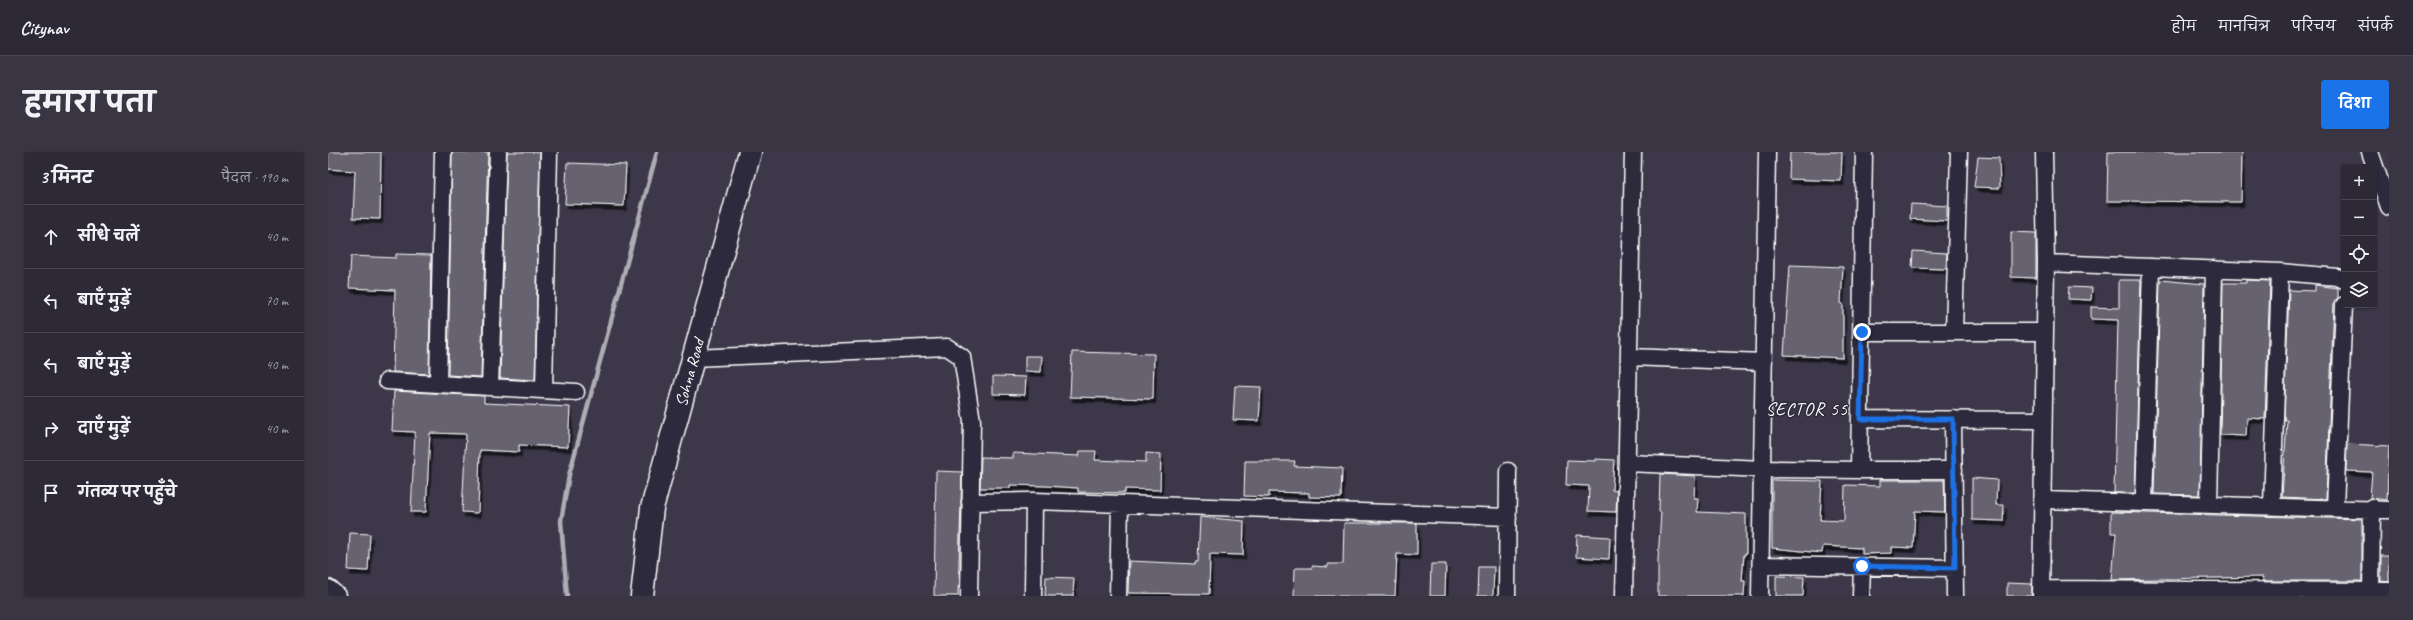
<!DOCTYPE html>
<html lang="hi">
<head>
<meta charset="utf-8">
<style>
  body { margin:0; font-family:Caveat,"Playpen Sans Deva",sans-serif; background:#393542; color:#f1f3f6 }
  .controls { position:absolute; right:12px; top:12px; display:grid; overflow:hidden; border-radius:4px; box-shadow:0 1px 3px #0004 }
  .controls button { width:36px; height:36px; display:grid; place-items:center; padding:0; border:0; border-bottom:1px solid #484552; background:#2d2937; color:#f1f3f6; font:20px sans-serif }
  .stop { position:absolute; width:12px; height:12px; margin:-9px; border:3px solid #1a73e8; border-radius:50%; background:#fff }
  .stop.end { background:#1a73e8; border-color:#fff; box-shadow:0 1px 4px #0008 }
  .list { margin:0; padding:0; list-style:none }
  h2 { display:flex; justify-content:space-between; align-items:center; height:52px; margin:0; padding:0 16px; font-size:17px }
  h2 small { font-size:13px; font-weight:400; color:#a7a6ad }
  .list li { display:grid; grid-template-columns:26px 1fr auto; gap:12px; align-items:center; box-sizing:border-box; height:64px; padding:0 16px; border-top:1px solid #484552 }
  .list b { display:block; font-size:15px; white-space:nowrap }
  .list em { font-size:13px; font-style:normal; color:#a7a6ad }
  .icon { flex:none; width:22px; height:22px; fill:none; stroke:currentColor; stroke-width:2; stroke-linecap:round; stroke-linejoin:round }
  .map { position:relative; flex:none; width:2061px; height:444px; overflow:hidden; border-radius:4px }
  header { display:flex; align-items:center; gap:24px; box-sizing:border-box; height:56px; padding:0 20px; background:#2d2937; border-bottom:1px solid #484552 }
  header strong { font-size:19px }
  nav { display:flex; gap:22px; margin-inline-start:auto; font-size:14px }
  .intro { display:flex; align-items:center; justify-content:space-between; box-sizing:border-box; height:96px; padding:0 24px }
  h1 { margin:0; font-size:28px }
  .button { padding:10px 18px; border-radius:4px; background:#1a73e8; color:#fff; font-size:14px; font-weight:700 }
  main { display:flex; gap:24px; padding:0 24px }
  aside { flex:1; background:#2d2937; border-radius:4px; box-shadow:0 1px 3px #0004 }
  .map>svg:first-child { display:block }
</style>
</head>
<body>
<header>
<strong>Citynav</strong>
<nav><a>होम</a><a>मानचित्र</a><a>परिचय</a><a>संपर्क</a></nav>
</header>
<div class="intro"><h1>हमारा पता</h1><a class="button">दिशा</a></div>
<main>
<aside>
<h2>3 मिनट<small>पैदल · 190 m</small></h2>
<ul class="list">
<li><svg class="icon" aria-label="ahead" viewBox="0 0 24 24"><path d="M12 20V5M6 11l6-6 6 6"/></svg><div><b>सीधे चलें</b></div><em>40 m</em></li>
<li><svg class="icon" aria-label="left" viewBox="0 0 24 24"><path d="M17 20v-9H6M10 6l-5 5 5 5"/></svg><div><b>बाएँ मुड़ें</b></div><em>70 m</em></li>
<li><svg class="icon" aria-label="left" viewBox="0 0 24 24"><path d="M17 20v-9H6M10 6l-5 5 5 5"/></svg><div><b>बाएँ मुड़ें</b></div><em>40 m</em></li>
<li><svg class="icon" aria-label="right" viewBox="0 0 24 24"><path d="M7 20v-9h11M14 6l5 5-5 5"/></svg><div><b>दाएँ मुड़ें</b></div><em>40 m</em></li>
<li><svg class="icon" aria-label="arrive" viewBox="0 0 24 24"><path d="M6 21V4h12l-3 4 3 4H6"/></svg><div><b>गंतव्य पर पहुँचे</b></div></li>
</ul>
</aside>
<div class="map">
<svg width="2061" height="444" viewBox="0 0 2061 444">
  <defs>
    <filter id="shadow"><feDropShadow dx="2.5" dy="4.5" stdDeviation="0" flood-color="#0009"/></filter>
  </defs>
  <rect width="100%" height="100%" fill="#3c3749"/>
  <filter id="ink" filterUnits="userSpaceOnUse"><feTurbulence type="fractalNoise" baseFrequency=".025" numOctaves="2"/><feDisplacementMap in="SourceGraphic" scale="8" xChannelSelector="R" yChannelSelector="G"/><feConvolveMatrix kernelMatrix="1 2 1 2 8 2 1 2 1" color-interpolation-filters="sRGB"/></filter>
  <g filter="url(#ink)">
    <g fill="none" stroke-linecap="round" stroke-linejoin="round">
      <path stroke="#afadb4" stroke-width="4.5" d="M 239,444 L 233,369 L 241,323 L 329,0"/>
    </g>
    <path fill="#666270" stroke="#fff" filter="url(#shadow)" d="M 0,0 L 53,0 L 52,67 L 25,66 L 27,19 L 0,17 Z
      M 124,0 L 160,0 L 153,225 L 120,223 Z
      M 179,0 L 212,0 L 207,228 L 172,226 Z
      M 1462,0 L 1514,0 L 1513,29 L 1461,27 Z
      M 1780,0 L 1914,0 L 1913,50 L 1779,49 Z
      M 1650,5 L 1671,6 L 1672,36 L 1646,35 Z
      M 239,11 L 298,13 L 296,54 L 237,52 Z
      M 1583,52 L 1619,54 L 1619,69 L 1582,67 Z
      M 1683,80 L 1708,81 L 1708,126 L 1683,125 Z
      M 1585,99 L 1619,101 L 1618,117 L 1584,116 Z
      M 68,102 L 103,103 L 101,222 L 65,220 L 67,138 L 21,136 L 23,104 L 68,106 Z
      M 1462,113 L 1515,115 L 1513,151 L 1515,152 L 1515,206 L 1456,203 Z
      M 1791,128 L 1813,128 L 1807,341 L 1786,341 L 1790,168 L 1763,167 L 1763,155 L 1791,156 Z
      M 1832,128 L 1876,132 L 1872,343 L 1826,342 Z
      M 1918,128 L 1942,129 L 1937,267 L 1919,266 L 1918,284 L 1892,283 L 1895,131 L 1918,131 Z
      M 1987,133 L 2010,136 L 2010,146 L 2006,149 L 1998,347 L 1954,345 L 1959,268 L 1956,268 L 1961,138 L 1987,139 Z
      M 1741,135 L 1764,136 L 1763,148 L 1740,147 Z
      M 744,200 L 826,202 L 825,247 L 742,245 Z
      M 697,204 L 714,204 L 713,220 L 697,219 Z
      M 665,224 L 698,225 L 697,243 L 665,242 Z
      M 907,234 L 933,235 L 931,269 L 905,268 Z
      M 66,239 L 156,244 L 156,251 L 242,255 L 240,295 L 191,293 L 191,300 L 152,298 L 150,361 L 134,360 L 138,282 L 102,281 L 98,360 L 83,360 L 87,280 L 64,279 Z
      M 2019,292 L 2061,294 L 2059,348 L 2042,346 L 2044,320 L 2018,319 Z
      M 752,299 L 768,299 L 767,308 L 818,310 L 818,301 L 833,302 L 832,338 L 797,337 L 797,341 L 750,340 L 750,336 L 718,334 L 682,333 L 682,336 L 652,336 L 653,305 L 685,306 L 685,301 L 751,304 Z
      M 1268,307 L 1286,308 L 1284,338 L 1289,339 L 1288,360 L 1260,359 L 1261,334 L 1238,333 L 1239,308 L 1268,309 Z
      M 917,309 L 967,309 L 966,314 L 1014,316 L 1013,346 L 981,345 L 981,341 L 941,340 L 941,345 L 916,344 Z
      M 608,319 L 634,320 L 630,444 L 606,444 Z
      M 1332,322 L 1367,324 L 1366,346 L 1370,346 L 1369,360 L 1418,362 L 1418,402 L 1416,402 L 1414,429 L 1417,429 L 1416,444 L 1330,444 L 1330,407 L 1333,360 L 1331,360 Z
      M 1644,326 L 1669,328 L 1668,353 L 1676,353 L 1675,369 L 1644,368 Z
      M 1444,328 L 1494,329 L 1492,368 L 1516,369 L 1517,333 L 1552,334 L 1552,328 L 1616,328 L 1617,360 L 1587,359 L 1585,396 L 1564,395 L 1564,401 L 1534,402 L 1534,396 L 1495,394 L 1494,401 L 1444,396 Z
      M 1783,360 L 2034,367 L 2034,429 L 1935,429 L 1935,425 L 1784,428 L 1788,381 L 1783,381 Z
      M 872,365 L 916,369 L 915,403 L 882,402 L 881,442 L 800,441 L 801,409 L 867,412 L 867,410 L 870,410 Z
      M 1016,371 L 1089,371 L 1089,403 L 1069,402 L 1067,444 L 966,444 L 967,416 L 984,416 L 984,414 L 1000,415 L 1000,412 L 1015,412 Z
      M 22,381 L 42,382 L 40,419 L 20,418 Z
      M 1249,383 L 1282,385 L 1281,407 L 1248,405 Z
      M 2053,404 L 2061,404 L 2061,430 L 2053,429 Z
      M 1103,412 L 1118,412 L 1117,444 L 1102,444 Z
      M 1151,415 L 1166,415 L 1165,444 L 1150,444 Z
      M 1448,424 L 1476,425 L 1475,444 L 1448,444 Z
      M 718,425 L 746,426 L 745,444 L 717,444 Z
      M 1679,431 L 1704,432 L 1704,444 L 1679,444 Z"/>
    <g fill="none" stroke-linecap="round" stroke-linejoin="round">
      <defs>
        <path id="minor" d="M 2042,0 L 2061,55
          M 1718,111 L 1952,120 L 2009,125 L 2016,128
          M 1534,180 L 1716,180
          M 1626,180 L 1631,0
          M 1301,205 L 1436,210
          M 365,206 L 619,195 L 634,205 L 644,269 L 641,444
          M 59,229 L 248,240
          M 110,232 L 115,0
          M 162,235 L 170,0
          M 216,238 L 221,0
          M 1532,267 L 1715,268
          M 1625,267 L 1627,444
          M 1299,311 L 1435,317 L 1531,318 L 1536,0
          M 1531,318 L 1626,318
          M 1714,348 L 2061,358
          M 642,350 L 706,349 L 1180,365
          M 1816,350 L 1823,115
          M 1881,352 L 1886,117
          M 1944,353 L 1952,120
          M 2007,355 L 2016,153
          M 1433,413 L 1627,416
          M 1713,437 L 2061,439
          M 705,444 L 706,349
          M 790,444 L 792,352
          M 1179,444 L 1180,319
          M 1296,444 L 1305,0
          M 1432,444 L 1439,0
          M 1533,444 L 1534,415
          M 1713,444 L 1718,111 L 1716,0
          M 2043,444 L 2044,355"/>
        <path id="tertiary" d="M 0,438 L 7,444"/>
        <g id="secondary">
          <path id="s1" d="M 314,444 L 324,356 L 422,0"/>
        </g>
      </defs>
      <use href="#minor" stroke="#fff" stroke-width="19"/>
      <use href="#tertiary" stroke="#fff" stroke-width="23"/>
      <use href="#secondary" stroke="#fff" stroke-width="25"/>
      <use href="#minor" stroke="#2f2a3d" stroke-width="16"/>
      <use href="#tertiary" stroke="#2f2a3d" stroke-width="20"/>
      <use href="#secondary" stroke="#2f2a3d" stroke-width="22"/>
    </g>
  </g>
  <g fill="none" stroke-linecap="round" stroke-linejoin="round" filter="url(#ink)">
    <path stroke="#1a73e8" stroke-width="5" d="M 1534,180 L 1532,267 L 1625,267 L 1627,416 L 1534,414"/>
  </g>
  <g text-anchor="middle" stroke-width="3" stroke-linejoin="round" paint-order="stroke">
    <g font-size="17" fill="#fff" stroke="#2f2a3d">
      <text dy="6" stroke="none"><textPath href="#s1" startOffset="229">Sohna Road</textPath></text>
    </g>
    <g font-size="18" letter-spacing="1" fill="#fff" stroke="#2f2a3d">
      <text x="1479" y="263">SECTOR 55</text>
    </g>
  </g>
</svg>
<div class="controls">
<button>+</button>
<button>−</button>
<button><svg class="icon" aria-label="locate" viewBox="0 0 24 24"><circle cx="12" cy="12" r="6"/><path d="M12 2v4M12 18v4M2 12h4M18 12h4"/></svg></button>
<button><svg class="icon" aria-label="layers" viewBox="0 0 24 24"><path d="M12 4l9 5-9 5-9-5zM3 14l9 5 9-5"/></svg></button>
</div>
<div class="stop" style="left:1534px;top:414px"></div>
<div class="stop end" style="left:1534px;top:180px"></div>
</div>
</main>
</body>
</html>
